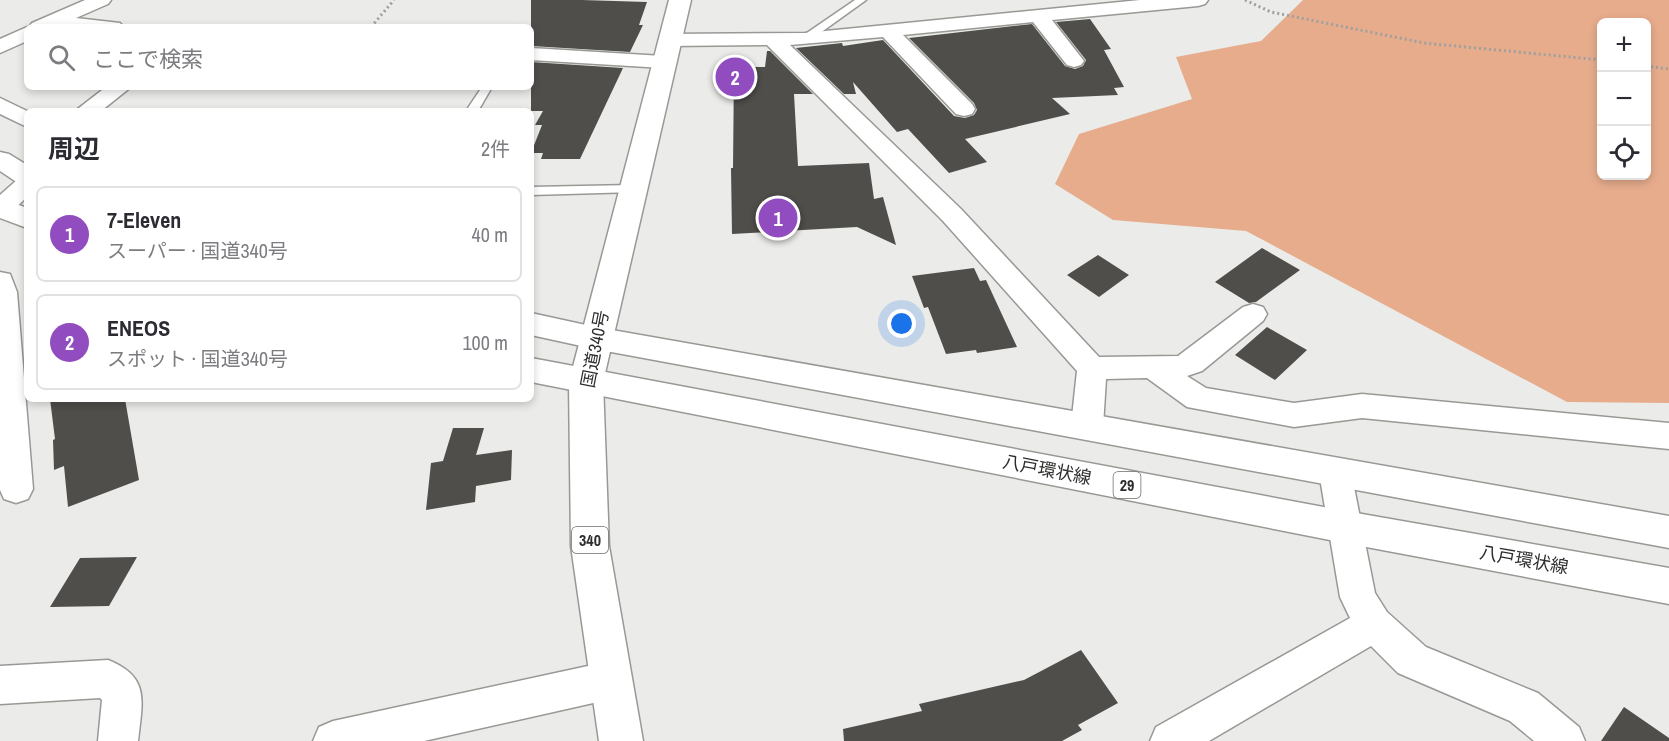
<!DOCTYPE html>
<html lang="ja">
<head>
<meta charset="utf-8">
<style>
  body { margin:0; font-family:"Archivo Narrow","Noto Sans JP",sans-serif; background:#f7f7f7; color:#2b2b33 }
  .controls { position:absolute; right:18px; top:18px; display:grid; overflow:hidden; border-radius:9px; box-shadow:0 3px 9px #0003 }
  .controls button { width:54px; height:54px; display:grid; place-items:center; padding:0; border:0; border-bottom:2px solid #e1e1e2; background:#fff; color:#2b2b33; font:30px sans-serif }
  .you { position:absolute; left:902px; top:324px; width:21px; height:21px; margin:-15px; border:4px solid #fff; border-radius:50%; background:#1a73e8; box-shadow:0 0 0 9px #1a73e833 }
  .badge { display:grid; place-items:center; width:39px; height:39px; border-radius:50%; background:#914cc0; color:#fff; font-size:20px; font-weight:700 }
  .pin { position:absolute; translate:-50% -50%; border:3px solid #fff; box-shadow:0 2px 6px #0006 }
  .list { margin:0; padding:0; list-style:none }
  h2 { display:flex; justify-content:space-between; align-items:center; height:78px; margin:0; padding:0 24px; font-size:26px }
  h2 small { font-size:20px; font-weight:400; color:#7c7c81 }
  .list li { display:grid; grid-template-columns:39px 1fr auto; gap:18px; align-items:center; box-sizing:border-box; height:96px; margin:0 12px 12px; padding:0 12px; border:2px solid #e1e1e2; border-radius:9px }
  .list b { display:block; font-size:22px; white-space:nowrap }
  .list p { margin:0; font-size:20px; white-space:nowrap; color:#7c7c81 }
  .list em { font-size:20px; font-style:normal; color:#7c7c81 }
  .icon { flex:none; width:33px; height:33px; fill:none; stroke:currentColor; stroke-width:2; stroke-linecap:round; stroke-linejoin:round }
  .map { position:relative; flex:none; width:1669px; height:741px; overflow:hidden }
  .search { position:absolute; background:#fff; box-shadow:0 3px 9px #0003; left:24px; top:24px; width:510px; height:66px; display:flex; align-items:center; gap:15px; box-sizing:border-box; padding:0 21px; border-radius:9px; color:#7c7c81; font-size:22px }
  .panel { position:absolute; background:#fff; box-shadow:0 3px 9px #0003; left:24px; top:108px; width:510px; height:294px; border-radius:9px }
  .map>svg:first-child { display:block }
</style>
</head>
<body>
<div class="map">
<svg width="1669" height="741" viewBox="0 0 1669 741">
  <rect width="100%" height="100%" fill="#ebece9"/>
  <path fill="#e7ac8c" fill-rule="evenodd" d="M 1303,0 L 1669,0 L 1669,403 L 1567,402 L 1246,231 L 1113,220 L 1055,184 L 1079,134 L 1192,99 L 1176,57 L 1261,41 ZM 1602,22 L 1646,22 L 1646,176 L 1602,176 Z"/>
  <path fill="#4f4e4b" d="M 531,0 L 582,0 L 647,2 L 639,25 L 643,25 L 630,52 L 531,46 Z
    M 1090,19 L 1111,49 L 1104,50 L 1124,87 L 1114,88 L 1118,95 L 1052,98 L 1070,114 L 965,139 L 987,162 L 949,173 L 908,129 L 897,132 L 853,82 L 856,94 L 844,94 L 796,48 L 842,43 L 843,46 L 883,40 L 954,116 L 965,118 L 974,115 L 977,110 L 974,103 L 909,38 L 1032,24 L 1065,66 L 1075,69 L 1083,66 L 1086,60 L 1056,22 Z
    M 767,51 L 770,51 L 813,94 L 794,94 L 798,166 L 869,163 L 874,199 L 883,197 L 896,245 L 857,227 L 732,234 L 731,168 L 733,168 L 734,67 L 765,67 Z
    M 531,62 L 623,68 L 580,159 L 541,159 L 543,153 L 531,153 L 542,125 L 535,125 L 543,111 L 531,111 Z
    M 1262,248 L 1300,270 L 1256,302 L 1249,303 L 1215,282 Z
    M 1098,255 L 1129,275 L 1099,297 L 1067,275 Z
    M 974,268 L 980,281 L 986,280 L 1017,347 L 977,353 L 976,350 L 946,354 L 928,307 L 924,308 L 912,276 Z
    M 1267,327 L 1307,350 L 1275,380 L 1235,355 Z
    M 50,399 L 125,399 L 139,480 L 68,507 L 64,466 L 54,470 L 53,440 L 55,439 Z
    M 453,428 L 484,428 L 476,455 L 512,450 L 511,480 L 476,486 L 475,502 L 426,510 L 431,463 L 443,461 Z
    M 137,557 L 109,606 L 50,607 L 80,558 Z
    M 1081,650 L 1118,703 L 1078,725 L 1082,730 L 1062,741 L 844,741 L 843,729 L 922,711 L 919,704 L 1024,680 Z
    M 1624,707 L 1669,738 L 1669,741 L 1601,741 Z"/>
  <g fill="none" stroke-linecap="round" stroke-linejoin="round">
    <defs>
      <path id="lane" d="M 855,0 L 866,0 L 809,41 L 801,41 L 801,37 Z
        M 482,87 L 492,87 L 478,111 L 466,111 Z
        M 632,185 L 636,186 L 638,189 L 636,192 L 531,195 L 531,187 Z"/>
      <path id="street" d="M 85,0 L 111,0 L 108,4 L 76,18 L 120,23 L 123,27 L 29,27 L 32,23 Z
        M 1140,0 L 1208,0 L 1205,4 L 1198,6 L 1052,20 L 1084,61 L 1081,65 L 1074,67 L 1067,65 L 1033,22 L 903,35 L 972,104 L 975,109 L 972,114 L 964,116 L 956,114 L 883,37 L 790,45 L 961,209 L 1099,357 L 1178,356 L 1243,307 L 1253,304 L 1263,307 L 1267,314 L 1263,321 L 1202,371 L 1187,376 L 1206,388 L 1294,403 L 1362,394 L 1669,423 L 1669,449 L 1362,418 L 1294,427 L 1187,407 L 1147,378 L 1106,379 L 1103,426 L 1098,435 L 1087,438 L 1076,435 L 1071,426 L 1077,371 L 943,221 L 767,45 L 669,46 L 662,44 L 659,40 L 662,36 L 669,34 L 805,33 Z
        M 27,27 L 27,41 L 0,53 L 0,39 Z
        M 531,48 L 663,56 L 670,58 L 673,62 L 670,66 L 663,68 L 531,60 Z
        M 106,87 L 131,87 L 101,111 L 75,111 Z
        M 0,98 L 27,111 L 27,127 L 0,114 Z
        M 27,177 L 27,197 L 9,214 L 0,216 L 0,195 L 18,179 Z
        M 0,272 L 10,274 L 17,292 L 33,489 L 28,499 L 16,503 L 4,499 L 0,490 Z
        M 1335,459 L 1347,462 L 1351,472 L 1375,593 L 1387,612 L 1426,647 L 1538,693 L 1579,727 L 1585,741 L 1534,741 L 1510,721 L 1398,673 L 1371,646 L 1209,741 L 1150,741 L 1156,727 L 1350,618 L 1340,597 L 1319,472 L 1323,462 Z
        M 108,660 C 151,677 142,702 138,741 L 98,741 L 102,700 L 100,698 L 0,704 L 0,666 Z
        M 611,661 L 625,667 L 631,680 L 625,693 L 611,699 L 424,741 L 313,741 L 319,727 L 333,721 Z"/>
      <path id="primary" d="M 0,152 L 9,154 L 27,165 L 27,185 L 18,183 L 0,171 Z
        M 0,198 L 27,208 L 27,228 L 0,218 Z
        M 531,313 L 595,327 L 1669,516 L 1669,548 L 595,349 L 531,335 Z
        M 531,358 L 1345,511 L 1669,568 L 1669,604 L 1345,543 L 531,382 Z"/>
      <path id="highway" d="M 669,0 L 691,0 L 603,382 L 609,546 L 643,741 L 599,741 L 571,546 L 569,382 Z"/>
    </defs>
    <use href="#lane" stroke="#989995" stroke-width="3"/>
    <use href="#street" stroke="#989995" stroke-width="3"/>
    <use href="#primary" stroke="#989995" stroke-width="3"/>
    <use href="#highway" stroke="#989995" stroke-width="3"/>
    <path stroke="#9fa09e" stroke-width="3" stroke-dasharray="2 3" stroke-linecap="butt" d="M 1245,0 L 1271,12 L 1424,43 L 1602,60
      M 371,27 L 394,0
      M 1646,66 L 1669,69"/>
    <use href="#lane" fill="#fff" fill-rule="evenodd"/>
    <use href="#street" fill="#fff" fill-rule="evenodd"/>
    <use href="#primary" fill="#fff" fill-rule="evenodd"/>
    <use href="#highway" fill="#fff" fill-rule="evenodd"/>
  </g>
  <g text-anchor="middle" stroke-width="6" stroke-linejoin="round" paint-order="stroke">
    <g fill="#fff" stroke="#6c6d6b" stroke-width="1.5">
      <rect x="1113.5" y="472" width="27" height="26" rx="4.5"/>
      <rect x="572" y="527" width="36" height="26" rx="4.5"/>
    </g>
    <g font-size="16" font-weight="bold" fill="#2d2e2c">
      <text x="1127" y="491">29</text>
      <text x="590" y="546">340</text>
    </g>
    <g font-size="18" fill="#2d2e2c" stroke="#fff">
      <text transform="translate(595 349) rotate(-79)" y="6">国道340号</text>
      <text transform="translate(1047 470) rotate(11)" y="6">八戸環状線</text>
      <text transform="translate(1524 560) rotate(10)" y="6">八戸環状線</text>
    </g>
  </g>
</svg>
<div class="controls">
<button>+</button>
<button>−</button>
<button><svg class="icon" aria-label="locate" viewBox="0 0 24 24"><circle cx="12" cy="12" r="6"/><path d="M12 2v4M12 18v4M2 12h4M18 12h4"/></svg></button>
</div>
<div class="you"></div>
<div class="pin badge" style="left:778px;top:218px">1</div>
<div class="pin badge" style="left:735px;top:77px">2</div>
<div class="search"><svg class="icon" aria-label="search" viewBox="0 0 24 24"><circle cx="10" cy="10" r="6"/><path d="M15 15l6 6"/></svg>ここで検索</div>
<section class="panel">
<h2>周辺<small>2件</small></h2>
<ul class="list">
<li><span class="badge">1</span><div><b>7-Eleven</b><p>スーパー · 国道340号</p></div><em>40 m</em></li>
<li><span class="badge">2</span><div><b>ENEOS</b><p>スポット · 国道340号</p></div><em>100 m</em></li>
</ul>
</section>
</div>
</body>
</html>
